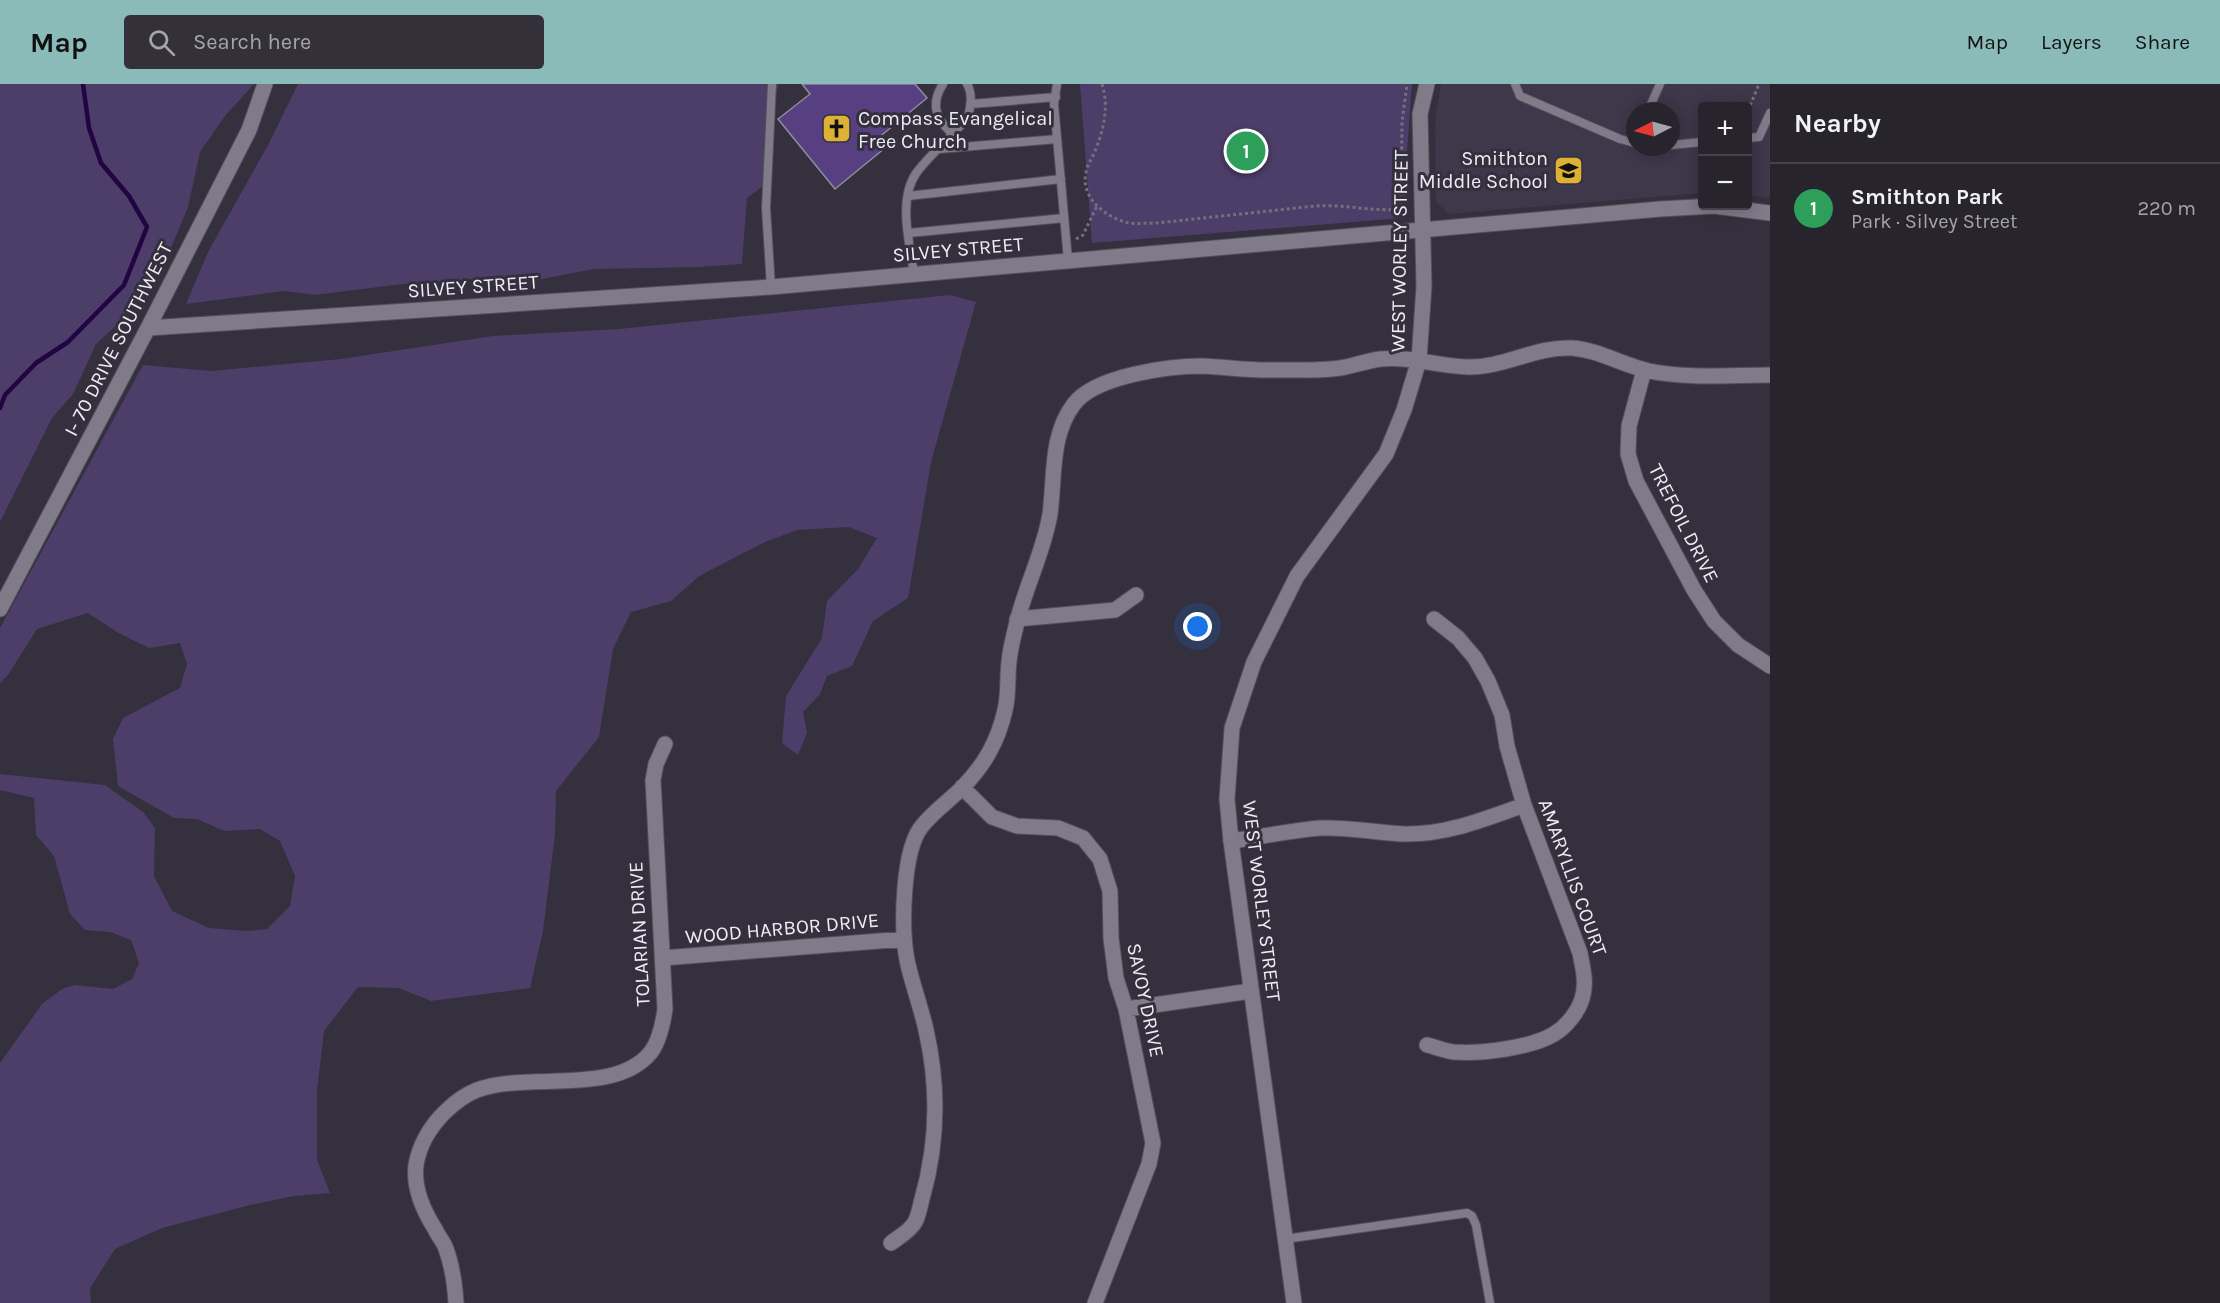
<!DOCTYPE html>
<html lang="en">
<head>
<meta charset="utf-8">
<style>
  body { margin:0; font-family:Karla,sans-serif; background:#33303a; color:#f1f3f6 }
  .controls { position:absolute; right:18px; top:18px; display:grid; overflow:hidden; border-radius:6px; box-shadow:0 3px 15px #0003 }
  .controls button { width:54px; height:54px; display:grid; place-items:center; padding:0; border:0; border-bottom:2px solid #43414a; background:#27242e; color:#f1f3f6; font:30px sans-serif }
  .compass { position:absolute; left:1626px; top:18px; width:54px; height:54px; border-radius:50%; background:#27242e; box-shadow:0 3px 15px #0003; rotate:264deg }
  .you { position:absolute; left:1198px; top:543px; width:21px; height:21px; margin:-15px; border:4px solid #fff; border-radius:50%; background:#1a73e8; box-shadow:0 0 0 9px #1a73e833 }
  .badge { display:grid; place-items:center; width:39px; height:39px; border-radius:50%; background:#8bbbb9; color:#fff; font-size:20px; font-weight:700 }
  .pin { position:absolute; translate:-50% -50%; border:3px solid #fff; box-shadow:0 2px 6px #0006 }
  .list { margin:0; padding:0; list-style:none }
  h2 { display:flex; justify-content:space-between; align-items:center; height:78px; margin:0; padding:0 24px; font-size:26px }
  h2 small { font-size:20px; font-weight:400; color:#a4a4aa }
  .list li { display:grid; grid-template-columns:39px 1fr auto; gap:18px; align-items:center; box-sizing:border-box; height:90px; padding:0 24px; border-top:2px solid #43414a }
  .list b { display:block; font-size:22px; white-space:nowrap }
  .list p { margin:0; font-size:20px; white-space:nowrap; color:#a4a4aa }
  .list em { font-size:20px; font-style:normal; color:#a4a4aa }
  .icon { flex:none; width:33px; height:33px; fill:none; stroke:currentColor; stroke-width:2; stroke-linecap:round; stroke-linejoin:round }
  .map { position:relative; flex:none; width:1770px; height:1219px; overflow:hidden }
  header { display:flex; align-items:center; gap:36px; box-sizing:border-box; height:84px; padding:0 30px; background:#8bbbb9; color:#111 }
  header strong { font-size:28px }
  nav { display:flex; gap:33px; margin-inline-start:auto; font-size:21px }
  .search { width:420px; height:54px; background:#33303a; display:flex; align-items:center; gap:15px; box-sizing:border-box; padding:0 21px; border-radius:6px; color:#a4a4aa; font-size:22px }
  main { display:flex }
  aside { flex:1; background:#27242e }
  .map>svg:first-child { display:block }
</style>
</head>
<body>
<header>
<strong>Map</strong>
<div class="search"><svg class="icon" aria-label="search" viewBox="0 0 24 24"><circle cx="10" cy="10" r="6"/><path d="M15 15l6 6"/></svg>Search here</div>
<nav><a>Map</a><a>Layers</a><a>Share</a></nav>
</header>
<main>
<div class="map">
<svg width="1770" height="1219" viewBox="0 0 1770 1219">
  <rect width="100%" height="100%" fill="#34303d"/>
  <path fill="#3d384a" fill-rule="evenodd" d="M 1441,0 L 1770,0 L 1770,114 L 1748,111 L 1748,22 L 1702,22 L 1702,109 L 1449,130 L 1436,118 L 1435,36 ZM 1635,27 L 1671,27 L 1671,63 L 1635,63 Z"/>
  <path fill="#4c3e69" d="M 0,0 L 254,0 L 225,32 L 200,68 L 188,123 L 160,190 L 122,236 L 96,260 L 73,310 L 52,334 L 0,438 Z
    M 298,0 L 779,0 L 767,35 L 774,67 L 767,99 L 747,114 L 742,180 L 699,183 L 594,185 L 531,197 L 474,195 L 402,200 L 315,211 L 284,207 L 186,220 L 208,168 L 268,61 Z
    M 1080,0 L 1412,0 L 1402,134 L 1092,159 Z
    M 950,211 L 976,218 L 931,378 L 908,514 L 873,537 L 852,582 L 827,592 L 820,610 L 803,628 L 807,649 L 798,671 L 782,659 L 786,612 L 822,554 L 827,517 L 858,485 L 877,454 L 849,443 L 797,446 L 765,458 L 699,492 L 671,517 L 631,528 L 613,565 L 599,653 L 556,707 L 555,750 L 543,847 L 530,904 L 431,917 L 399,904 L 358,903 L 324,947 L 317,1006 L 317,1076 L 330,1109 L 294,1112 L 250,1121 L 162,1144 L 115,1165 L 90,1204 L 91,1219 L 0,1219 L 0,979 L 42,920 L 62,905 L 75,901 L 113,905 L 132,895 L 139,879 L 131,856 L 110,848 L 85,846 L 70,830 L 54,772 L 36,751 L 34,714 L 0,706 L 0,690 L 105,701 L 143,728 L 155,744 L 154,792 L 172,827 L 209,844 L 247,847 L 267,845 L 290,822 L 295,792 L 280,757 L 260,745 L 224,747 L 197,735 L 174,734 L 118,702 L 113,655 L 123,634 L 180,604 L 187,580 L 180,559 L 149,564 L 117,548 L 88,529 L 37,545 L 8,591 L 0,599 L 0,544 L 143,281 L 211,287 L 341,275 L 493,252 L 619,245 Z"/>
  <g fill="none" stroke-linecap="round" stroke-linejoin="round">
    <path stroke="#210441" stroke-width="4.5" d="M 0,324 L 5,311 L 36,279 L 68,258 L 124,201 L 147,143 L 129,112 L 101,79 L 89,44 L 83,0"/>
  </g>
  <path fill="#574081" stroke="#908c9b" stroke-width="1.5" d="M 802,0 L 915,0 L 927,14 L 877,55 L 885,64 L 835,105 L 778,35 L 810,10 Z"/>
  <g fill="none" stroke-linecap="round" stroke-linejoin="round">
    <defs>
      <path id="lane" d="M 943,0 C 930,20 936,36 953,50
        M 1057,0 L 1054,20 L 1068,176
        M 1515,0 L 1520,12 L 1620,55 L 1635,59
        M 971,20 L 1056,13
        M 1648,27 L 1660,0
        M 1748,54 L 1759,53 L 1770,29
        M 1671,61 L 1702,58
        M 939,65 L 1057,55
        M 908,112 L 1061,95
        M 909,149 L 1064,134
        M 914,190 C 910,160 897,115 917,88 C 932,68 952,53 968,33 C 971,22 973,10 967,0
        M 771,203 L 766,124 L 772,0
        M 1285,1155 L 1467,1129 L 1472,1132 L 1476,1141 L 1490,1219"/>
      <path id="street" d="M 1644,286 L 1629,342 L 1628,370 L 1636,397 L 1694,506 L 1714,537 L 1738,561 L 1770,582
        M 1017,535 L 1115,526 L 1136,511
        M 962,703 L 992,733 L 1017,742 L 1058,744 L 1083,754 L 1100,775 L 1110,807 L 1111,854 L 1116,894 L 1126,925 L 1153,1059 L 1149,1080 L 1095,1219
        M 1231,757 C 1261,753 1292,746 1322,744 C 1350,743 1377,749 1404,750 C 1446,751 1485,735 1524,721
        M 663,874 L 904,855
        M 1126,925 L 1251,907
        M 1427,961 C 1436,963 1445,967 1454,968 C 1481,970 1531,964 1554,950 C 1566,943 1578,928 1582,915 C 1587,899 1583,885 1580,869 L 1524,721 L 1507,662 L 1502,631 L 1488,597 L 1475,574 L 1458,554 L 1434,535
        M 891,1159 C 899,1153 911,1146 915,1138 C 919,1131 920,1122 922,1115 C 938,1059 939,1003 926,946 C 921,923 912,900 907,876 C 901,845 902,766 922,742 C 934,727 950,716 963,703 C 985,680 998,657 1005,626 C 1009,610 1007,594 1009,578 C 1010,565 1014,551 1017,538 C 1026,501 1044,467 1050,430 C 1055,393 1050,351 1074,320 C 1095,292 1168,282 1202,282 C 1227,283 1251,287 1275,286 C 1297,286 1319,287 1340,284 C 1353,282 1366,277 1380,275 C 1410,272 1439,282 1468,283 C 1504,284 1536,262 1572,264 C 1599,266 1622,281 1649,287 C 1689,295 1729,291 1770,291
        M 456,1219 C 455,1203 452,1181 446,1165 C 444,1158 438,1152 435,1145 C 423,1126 413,1104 416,1081 C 419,1062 430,1043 444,1029 C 453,1020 464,1011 477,1006 C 527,987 615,1013 651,968 C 660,956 663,939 665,925 L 653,696 L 656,680 L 665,660"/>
      <path id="secondary" d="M 148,244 L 771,203 L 1660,125 L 1714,122 L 1770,129
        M 0,525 L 148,244 L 249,46 L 265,0
        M 1294,1219 L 1231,757 L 1227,715 L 1232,644 L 1254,578 L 1297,492 L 1386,370 L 1404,326 L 1419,276 L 1424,202 L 1420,30 L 1427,0"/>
    </defs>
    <use href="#lane" stroke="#534f5a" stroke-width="10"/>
    <use href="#street" stroke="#534f5a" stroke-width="17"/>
    <use href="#secondary" stroke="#534f5a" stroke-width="17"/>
    <path stroke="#73707b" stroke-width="3" stroke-dasharray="3 3" stroke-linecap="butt" d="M 1102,0 C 1109,23 1104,45 1095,67 C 1092,75 1087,81 1086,88 C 1080,115 1107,134 1129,139 C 1138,140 1148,139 1157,139 L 1315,122 C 1344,120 1373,128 1401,125 L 1402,38 L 1407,0
      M 1748,27 L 1759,0
      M 1076,155 L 1083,151 L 1097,122"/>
    <use href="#lane" stroke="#7f7b89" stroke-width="8"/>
    <use href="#street" stroke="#7f7b89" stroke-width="15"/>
    <use href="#secondary" stroke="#7f7b89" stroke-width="15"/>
  </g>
  <defs>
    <symbol id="church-square" viewBox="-11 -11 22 22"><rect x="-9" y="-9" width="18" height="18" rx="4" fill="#ddb133" stroke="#34303d"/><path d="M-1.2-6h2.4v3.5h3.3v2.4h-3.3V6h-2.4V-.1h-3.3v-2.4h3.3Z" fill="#111"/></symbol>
    <symbol id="school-square" viewBox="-11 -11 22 22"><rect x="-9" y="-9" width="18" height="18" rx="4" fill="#ddb133" stroke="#34303d"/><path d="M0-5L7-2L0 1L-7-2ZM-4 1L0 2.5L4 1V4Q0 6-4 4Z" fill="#111"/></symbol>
  </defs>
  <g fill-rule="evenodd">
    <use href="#church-square" x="820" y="28" width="33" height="33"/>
    <use href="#school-square" x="1552" y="70" width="33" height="33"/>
  </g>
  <g text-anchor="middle" stroke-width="6" stroke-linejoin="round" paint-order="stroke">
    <g font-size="20" fill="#eeecf4" stroke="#34303d" text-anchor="start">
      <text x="858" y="41">Compass Evangelical<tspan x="858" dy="23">Free Church</tspan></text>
      <text x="1548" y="81" text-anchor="end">Smithton<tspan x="1548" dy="23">Middle School</tspan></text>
    </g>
    <g font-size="20" fill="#eeecf4" stroke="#34303d">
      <text transform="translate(958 165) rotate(-5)" y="7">SILVEY STREET</text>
      <text transform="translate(1399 167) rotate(-89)" y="7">WEST WORLEY STREET</text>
      <text transform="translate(473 202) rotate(-4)" y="7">SILVEY STREET</text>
      <text transform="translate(118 255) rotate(-63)" y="7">I- 70 DRIVE SOUTHWEST</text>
      <text transform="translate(1684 439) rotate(63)" y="7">TREFOIL DRIVE</text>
      <text transform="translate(1573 793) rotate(70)" y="7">AMARYLLIS COURT</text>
      <text transform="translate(1262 817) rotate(83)" y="7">WEST WORLEY STREET</text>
      <text transform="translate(782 844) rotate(-5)" y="7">WOOD HARBOR DRIVE</text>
      <text transform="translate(639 850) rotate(-93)" y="7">TOLARIAN DRIVE</text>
      <text transform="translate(1146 916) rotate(78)" y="7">SAVOY DRIVE</text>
    </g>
  </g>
</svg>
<div class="controls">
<button>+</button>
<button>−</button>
</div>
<svg class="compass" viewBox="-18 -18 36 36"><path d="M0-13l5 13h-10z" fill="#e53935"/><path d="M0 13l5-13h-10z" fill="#a4a4aa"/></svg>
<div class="you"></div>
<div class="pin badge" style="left:1246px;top:67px;background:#2e9e5b">1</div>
</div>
<aside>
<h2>Nearby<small></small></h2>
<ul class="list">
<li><span class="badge" style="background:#2e9e5b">1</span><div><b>Smithton Park</b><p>Park · Silvey Street</p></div><em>220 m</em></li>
</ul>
</aside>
</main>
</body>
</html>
